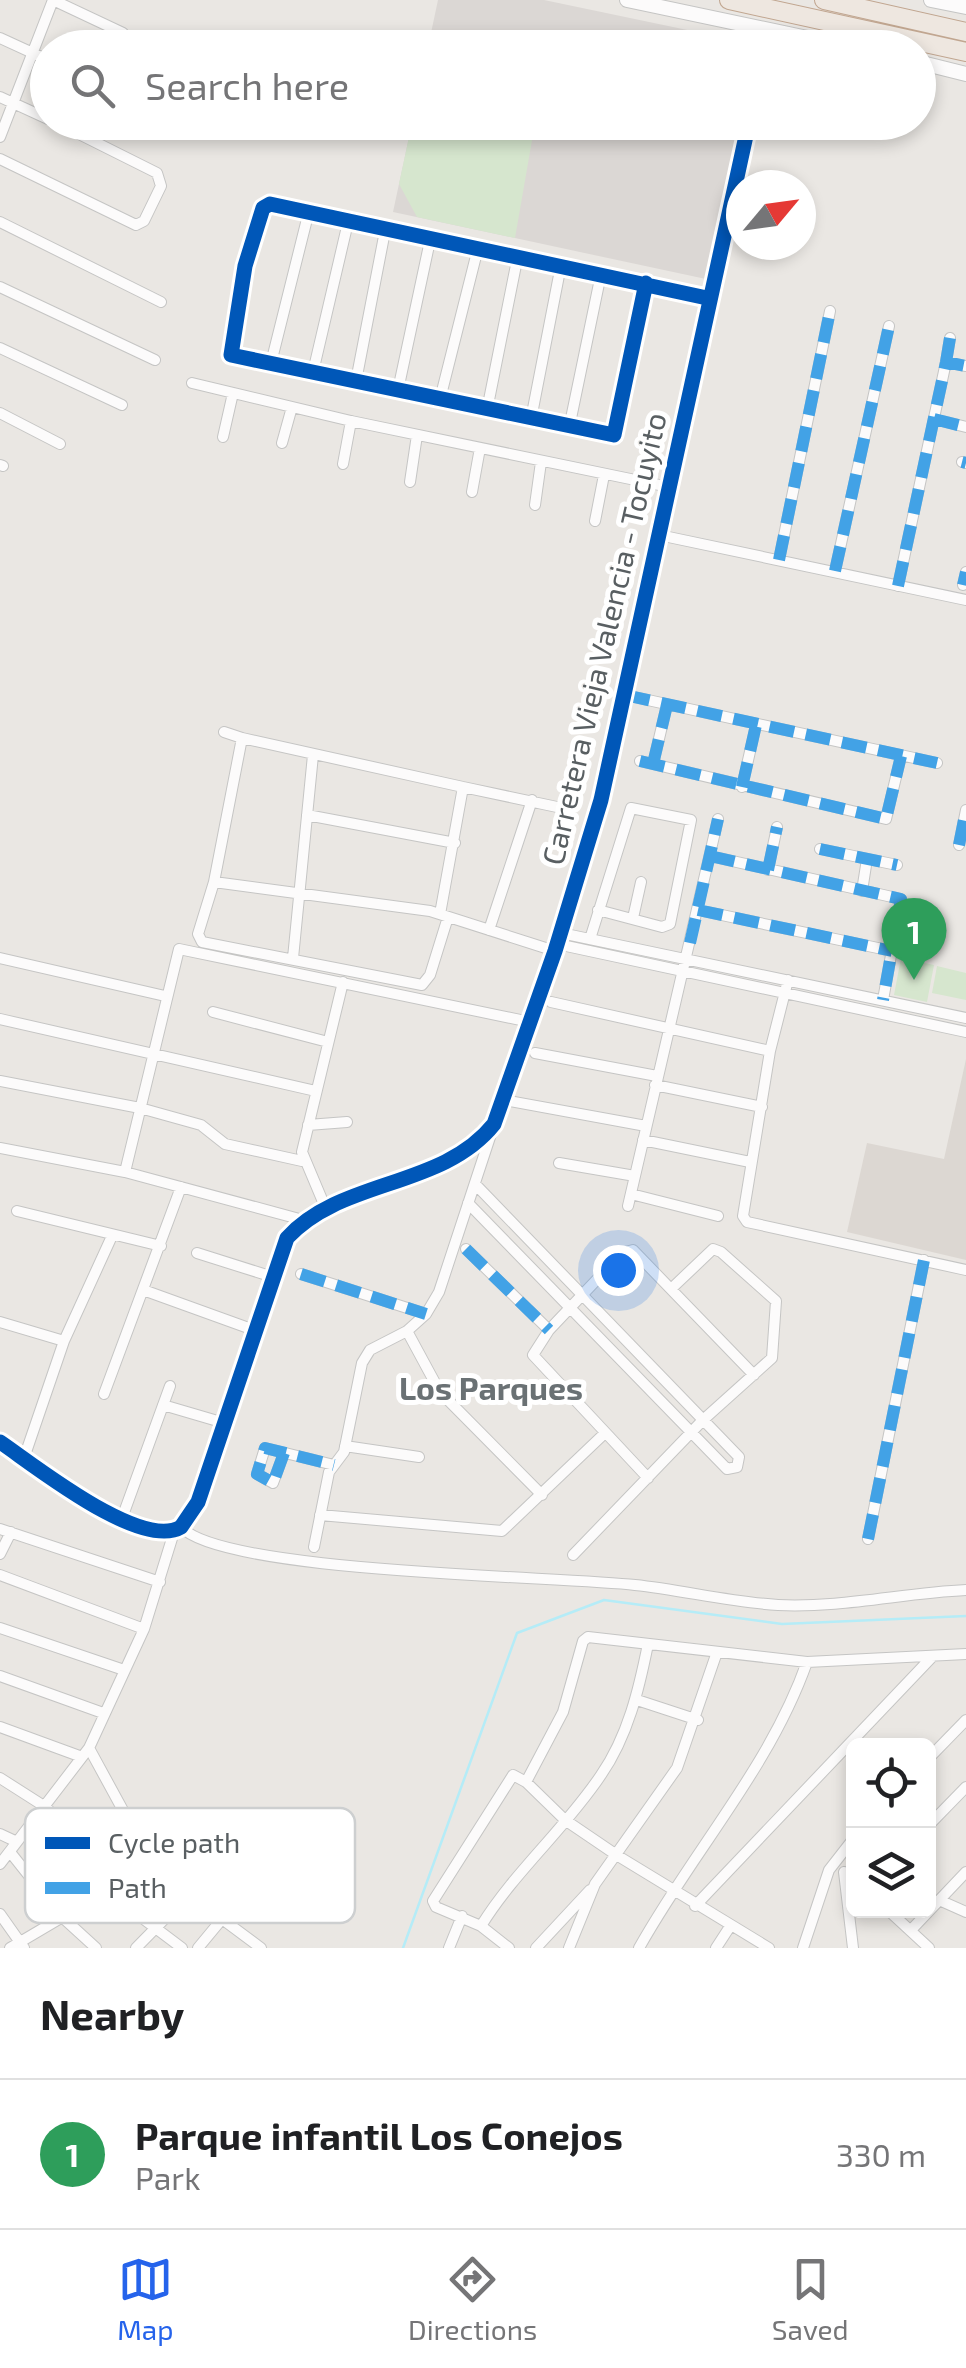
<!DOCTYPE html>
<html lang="en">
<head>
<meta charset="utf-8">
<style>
  body { margin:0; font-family:"Exo 2",sans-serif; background:#f2f2f2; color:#202124 }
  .controls { position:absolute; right:30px; bottom:30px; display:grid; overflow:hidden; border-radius:15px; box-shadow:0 5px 15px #0003 }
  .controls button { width:90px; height:90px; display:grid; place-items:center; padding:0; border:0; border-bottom:2px solid #e0e0e0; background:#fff; color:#202124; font:50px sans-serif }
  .compass { position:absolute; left:726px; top:170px; width:90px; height:90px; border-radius:50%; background:#fff; box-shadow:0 5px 15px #0003; rotate:61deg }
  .you { position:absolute; left:618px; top:1270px; width:35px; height:35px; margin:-25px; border:8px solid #fff; border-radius:50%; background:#1a73e8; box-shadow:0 0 0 15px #1a73e833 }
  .badge { display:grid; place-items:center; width:65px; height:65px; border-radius:50%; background:#2563eb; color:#fff; font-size:32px; font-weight:700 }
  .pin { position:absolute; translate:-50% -82px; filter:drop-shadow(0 2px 5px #0008) }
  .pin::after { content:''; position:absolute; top:52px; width:35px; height:30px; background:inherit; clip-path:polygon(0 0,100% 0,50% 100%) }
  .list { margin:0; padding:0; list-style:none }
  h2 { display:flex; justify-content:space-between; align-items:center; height:130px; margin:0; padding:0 40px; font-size:42px }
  h2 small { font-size:32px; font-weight:400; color:#757577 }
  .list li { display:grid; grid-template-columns:65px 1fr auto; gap:30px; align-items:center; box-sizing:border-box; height:150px; padding:0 40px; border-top:2px solid #e0e0e0 }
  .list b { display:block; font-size:38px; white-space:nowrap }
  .list p { margin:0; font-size:32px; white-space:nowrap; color:#757577 }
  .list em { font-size:32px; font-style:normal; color:#757577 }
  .icon { flex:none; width:55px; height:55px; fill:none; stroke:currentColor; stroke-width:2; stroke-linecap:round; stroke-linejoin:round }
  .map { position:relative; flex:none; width:966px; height:1948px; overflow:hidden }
  .search { position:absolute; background:#fff; box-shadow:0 5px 15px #0003; left:30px; right:30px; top:30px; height:110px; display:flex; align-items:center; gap:25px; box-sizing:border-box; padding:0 35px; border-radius:55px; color:#757577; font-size:38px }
  .sheet { height:280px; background:#fff }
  nav { display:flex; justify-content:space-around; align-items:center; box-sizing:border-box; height:140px; border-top:2px solid #e0e0e0; background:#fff; font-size:28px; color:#757577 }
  nav a { display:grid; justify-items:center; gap:5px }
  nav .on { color:#2563eb }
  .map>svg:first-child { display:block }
</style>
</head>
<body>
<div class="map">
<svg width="966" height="1948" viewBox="0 0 966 1948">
  <rect width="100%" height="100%" fill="#eae7e3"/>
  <path fill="#dbd7d4" d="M 438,0 L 544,0 L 759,45 L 428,47 Z
    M 412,123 L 741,123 L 706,279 L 393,212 Z"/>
  <path fill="#dcd7d2" d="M 966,1059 L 966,1260 L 847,1232 L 867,1143 L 944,1159 Z"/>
  <path fill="#d6e6ce" d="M 412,123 L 535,123 L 515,238 L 417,217 L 399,184 Z
    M 901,958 L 934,965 L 927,1002 L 894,995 Z
    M 937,966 L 966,973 L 966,1000 L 932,993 Z"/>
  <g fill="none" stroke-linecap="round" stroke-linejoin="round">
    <path stroke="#b5ecf7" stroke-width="2.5" d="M 403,1948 L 517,1633 L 604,1600 L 782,1624 L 966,1616"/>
    <defs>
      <path id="street" d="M 0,38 L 48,60
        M 0,97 L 48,119
        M 0,137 L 53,0 L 123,33
        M 0,159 L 136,225 L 144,221 L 161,186 L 157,173 L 55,122
        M 0,222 L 161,302
        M 646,283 L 614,435 L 231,355 L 245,266 L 263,208 L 270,204 L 707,298
        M 0,287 L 155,360
        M 0,348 L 122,405
        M 946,362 L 950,338
        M 271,363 L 309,211
        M 313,372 L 349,218
        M 356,381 L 386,226
        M 192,383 L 351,421 L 669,487
        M 398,390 L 431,236
        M 440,399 L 478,248
        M 487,410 L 518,255
        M 0,413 L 60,444
        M 531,419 L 561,265
        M 934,419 L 966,427
        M 569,428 L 601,274
        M 223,437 L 233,393
        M 282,443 L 292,407
        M 962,462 L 966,463
        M 343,464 L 351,421
        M 0,465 L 3,466
        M 410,482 L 417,435
        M 472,492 L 480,448
        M 535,505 L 541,462
        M 595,521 L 604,475
        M 659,535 L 966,600
        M 779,560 L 830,311
        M 835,571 L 889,326
        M 963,585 L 966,572
        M 898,586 L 946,362 L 966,366
        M 625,695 L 937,763
        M 224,732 L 242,738
        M 640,761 L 886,819 L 901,756
        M 653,764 L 667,705
        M 463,787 L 557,807
        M 742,787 L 756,725
        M 307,815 L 455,843
        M 959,845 L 966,810
        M 820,849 L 897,865
        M 710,856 L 901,899 L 883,1000
        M 768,870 L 777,827
        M 214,882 L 430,911 L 555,951
        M 862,891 L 867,859
        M 698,910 L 892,951
        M 440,914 L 463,787 L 242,738 L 214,882 L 198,934 L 202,942 L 422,985 L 430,975 L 448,917
        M 633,918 L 641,882
        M 489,930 L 532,800
        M 561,933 L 966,1018
        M 590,939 L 631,808 L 691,820 L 670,924 L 662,927 L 598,910
        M 557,944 L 966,1032
        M 0,958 L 165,996
        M 293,958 L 313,755
        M 788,980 L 770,1051 L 743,1216 L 747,1222 L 966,1270
        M 551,1002 L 770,1051
        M 213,1012 L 328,1042
        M 0,1019 L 316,1091
        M 535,1053 L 657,1076
        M 0,1081 L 140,1108 L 201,1125 L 225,1144 L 302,1161
        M 655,1085 L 762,1107
        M 504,1100 L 646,1126
        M 308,1125 L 347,1122
        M 643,1140 L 750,1162
        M 0,1148 L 125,1172 L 303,1220
        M 559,1163 L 635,1176
        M 125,1172 L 179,949 L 530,1022
        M 631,1194 L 718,1216
        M 468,1203 L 727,1469 L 737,1467 L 739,1457 L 475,1184
        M 628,1206 L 718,819
        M 326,1209 L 302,1152 L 343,982
        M 17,1211 L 161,1246
        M 466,1249 L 549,1330
        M 197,1253 L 273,1277
        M 301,1274 L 426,1314
        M 146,1291 L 254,1330
        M 0,1322 L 64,1341
        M 407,1331 L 440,1392 L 542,1495
        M 104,1394 L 181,1187
        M 163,1405 L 221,1422
        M 345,1446 L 419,1457
        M 284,1453 L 273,1483 L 257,1474 L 265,1448 L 334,1465
        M 24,1458 L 64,1341 L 112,1236
        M 648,1478 L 533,1355 L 549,1330 L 622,1253 L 633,1250 L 754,1375
        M 320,1515 L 502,1531 L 605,1433
        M 122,1518 L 170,1386
        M 181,1527 C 223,1573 556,1576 635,1585 C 682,1590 730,1602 778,1605 C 841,1608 903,1593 966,1590
        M 0,1529 L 160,1582
        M 868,1539 L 924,1260
        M 314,1547 L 329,1472 L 344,1452 L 362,1363 L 370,1350 L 407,1331 L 426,1314 L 439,1292 L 494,1125
        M 0,1554 L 11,1532
        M 573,1555 L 703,1420 L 772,1358 L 776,1301 L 721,1252 L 713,1249 L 671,1289
        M 0,1575 L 144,1629
        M 0,1628 L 124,1670
        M 0,1676 L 103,1713
        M 637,1700 L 698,1720
        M 0,1727 L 82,1757
        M 89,1748 L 143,1847 L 222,1919 L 261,1948
        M 928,1759 L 966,1720
        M 0,1778 L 47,1808 L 125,1905 L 182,1948
        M 526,1782 L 563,1712 L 583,1641 L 588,1637 L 807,1662 L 966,1654
        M 928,1826 L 966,1787
        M 0,1834 L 15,1841
        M 10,1852 L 61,1916 L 96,1948
        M 0,1864 L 89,1748 L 144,1629 L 174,1532
        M 844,1872 L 853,1948
        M 939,1900 L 966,1912
        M 695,1906 L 931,1658
        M 888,1910 L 929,1948
        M 0,1914 L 24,1948
        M 481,1926 C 515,1871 565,1829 601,1775 C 628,1736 639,1689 648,1644
        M 911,1930 L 966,1872
        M 10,1948 L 115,1886 L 151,1854
        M 136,1948 L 191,1892
        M 198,1948 L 222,1919
        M 449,1948 L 462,1916
        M 509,1948 L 481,1926 L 436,1907 L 433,1901 L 513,1775 L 526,1782 L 565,1820 L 618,1856 L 769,1948
        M 536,1948 L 590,1890
        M 569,1948 L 595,1884 L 677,1768 L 717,1652
        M 639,1948 C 693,1851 770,1767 807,1662
        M 716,1948 L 729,1928
        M 803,1948 L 829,1870 L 854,1838"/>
      <path id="secondary" d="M 627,0 L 855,48
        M 931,0 L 966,7
        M 767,48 L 771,31
        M 918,62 L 966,74
        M 0,1442 C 34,1465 141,1551 181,1527 L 198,1502 L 287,1238 C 342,1178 442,1189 494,1124 L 555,951 L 601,800 L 749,122"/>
      <path id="highway" d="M 729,0 L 966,52
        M 824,0 L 966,32"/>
    </defs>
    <use href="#street" stroke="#c5c5c4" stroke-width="12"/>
    <use href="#secondary" stroke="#c5c5c4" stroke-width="16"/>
    <use href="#highway" stroke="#c1a690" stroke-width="20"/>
    <use href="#street" stroke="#fcfbfb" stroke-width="10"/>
    <use href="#secondary" stroke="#fcfbfb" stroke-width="14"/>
    <use href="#highway" stroke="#eee7e0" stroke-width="18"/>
    <path stroke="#42a2e6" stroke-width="12" stroke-dasharray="25 12" stroke-linecap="butt" d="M 946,362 L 950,338
      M 934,419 L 966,427
      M 962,462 L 966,463
      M 779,560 L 830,311
      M 835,571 L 889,326
      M 963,585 L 966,572
      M 898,586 L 946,362 L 966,366
      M 625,695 L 937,763
      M 640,761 L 886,819 L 901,756
      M 653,764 L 667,705
      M 742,787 L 756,725
      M 959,845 L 966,810
      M 820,849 L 897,865
      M 710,856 L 901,899 L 883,1000
      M 768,870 L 777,827
      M 698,910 L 892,951
      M 690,943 L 718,819
      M 466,1249 L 549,1330
      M 301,1274 L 426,1314
      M 284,1453 L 273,1483 L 257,1474 L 265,1448 L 334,1465
      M 868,1539 L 924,1260"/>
    <defs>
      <path id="cycleway" d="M 646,283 L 614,435 L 231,355 L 245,266 L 263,208 L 270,204 L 707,298
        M 0,1442 C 34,1465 141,1551 181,1527 L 198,1502 L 287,1238 C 342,1178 442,1189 494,1124 L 555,951 L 601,800 L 749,122"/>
    </defs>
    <use href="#cycleway" stroke="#fff" stroke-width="21"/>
    <use href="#cycleway" stroke="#0057b8" stroke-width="15"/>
  </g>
  <g text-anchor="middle" stroke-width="10" stroke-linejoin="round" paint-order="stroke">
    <g font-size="30" fill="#595f62" stroke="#fff">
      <text transform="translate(605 639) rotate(-77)" y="10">Carretera Vieja Valencia - Tocuyito</text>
    </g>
    <g font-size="32" font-weight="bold" fill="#6a7174" stroke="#fff">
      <text x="491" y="1400">Los Parques</text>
    </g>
  </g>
  <rect x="25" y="1808" width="330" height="115" rx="15" fill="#fff" stroke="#cdcfd0" stroke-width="2.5"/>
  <rect x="45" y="1837" width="45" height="12" fill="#0057b8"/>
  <rect x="45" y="1882" width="45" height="12" fill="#42a2e6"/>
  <g font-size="28" fill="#595f62">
    <text x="108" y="1853">Cycle path</text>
    <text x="108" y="1898">Path</text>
  </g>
</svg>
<div class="controls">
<button><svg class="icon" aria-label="locate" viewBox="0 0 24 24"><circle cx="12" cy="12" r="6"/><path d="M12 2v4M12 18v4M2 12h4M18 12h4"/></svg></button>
<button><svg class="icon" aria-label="layers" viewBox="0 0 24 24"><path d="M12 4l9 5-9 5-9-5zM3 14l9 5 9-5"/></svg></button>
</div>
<svg class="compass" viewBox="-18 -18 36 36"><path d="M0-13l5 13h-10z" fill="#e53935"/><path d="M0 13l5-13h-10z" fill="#757577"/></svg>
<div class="you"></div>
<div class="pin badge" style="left:914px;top:980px;background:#2e9e5b">1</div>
<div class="search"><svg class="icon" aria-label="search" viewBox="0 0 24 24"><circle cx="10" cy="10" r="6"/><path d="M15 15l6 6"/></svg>Search here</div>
</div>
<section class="sheet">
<h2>Nearby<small></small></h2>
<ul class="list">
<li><span class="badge" style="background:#2e9e5b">1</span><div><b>Parque infantil Los Conejos</b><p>Park</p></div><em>330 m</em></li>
</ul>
</section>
<nav>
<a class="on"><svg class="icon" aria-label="map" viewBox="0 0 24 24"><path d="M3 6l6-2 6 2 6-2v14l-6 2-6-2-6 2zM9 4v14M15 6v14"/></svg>Map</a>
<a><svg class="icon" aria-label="directions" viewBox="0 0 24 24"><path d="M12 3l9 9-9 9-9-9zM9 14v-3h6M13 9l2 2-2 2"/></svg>Directions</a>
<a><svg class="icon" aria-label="saved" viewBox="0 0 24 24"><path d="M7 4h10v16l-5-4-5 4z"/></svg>Saved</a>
</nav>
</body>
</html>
